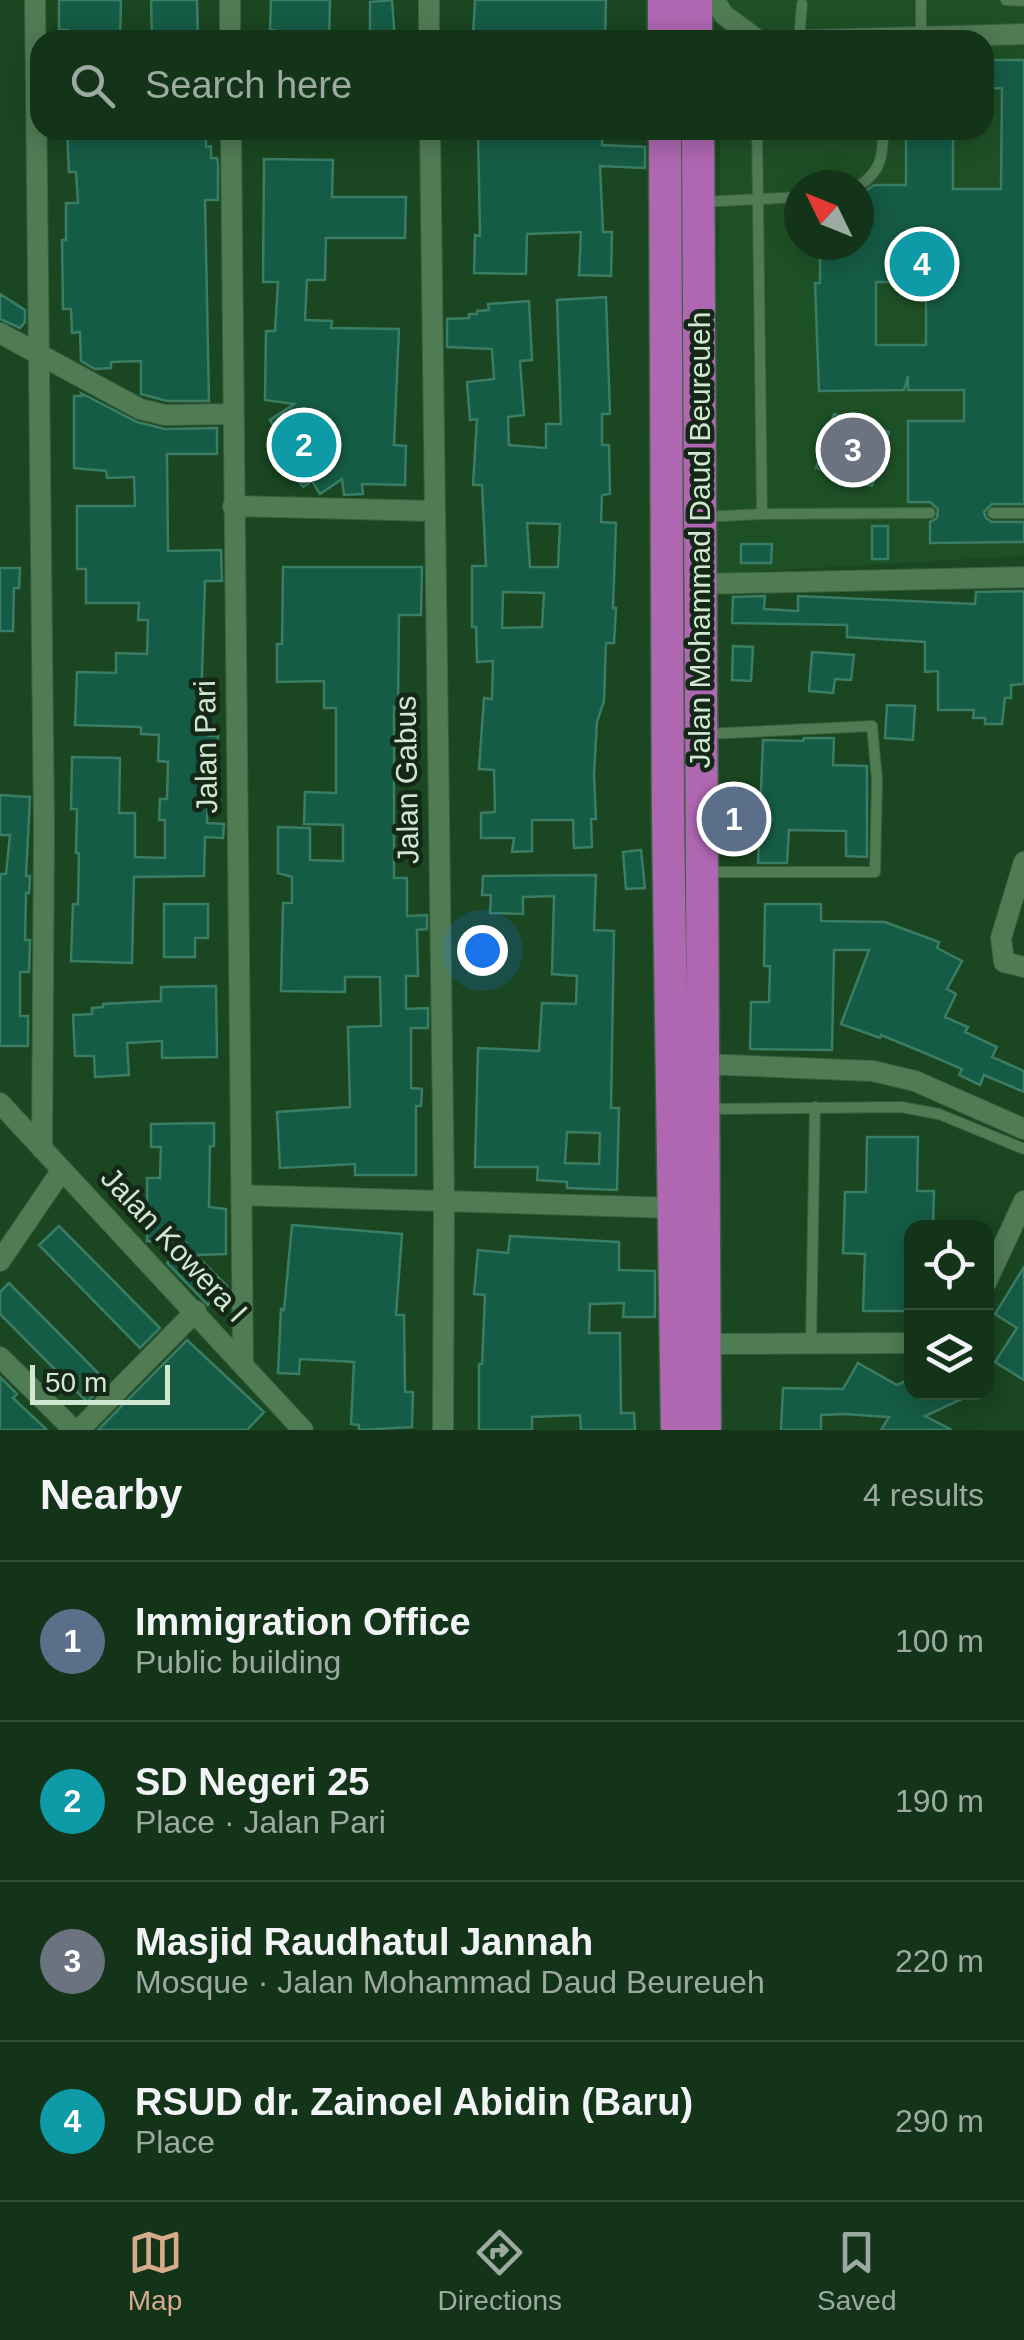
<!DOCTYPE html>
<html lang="en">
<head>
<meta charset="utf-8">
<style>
  body { margin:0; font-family:Arial,sans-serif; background:#213f26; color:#f1f3f6 }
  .controls { position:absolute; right:30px; bottom:30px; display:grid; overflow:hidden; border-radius:20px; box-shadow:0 5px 25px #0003 }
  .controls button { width:90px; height:90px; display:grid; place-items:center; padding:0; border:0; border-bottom:2px solid #334f38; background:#143419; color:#f1f3f6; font:50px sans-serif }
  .compass { position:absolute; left:784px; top:170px; width:90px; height:90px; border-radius:50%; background:#143419; box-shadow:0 5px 25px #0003; rotate:313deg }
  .scale { position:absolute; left:30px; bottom:25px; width:140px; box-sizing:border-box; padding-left:10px; border:5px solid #d0e7d1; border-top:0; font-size:28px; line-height:35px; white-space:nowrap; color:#d0e7d1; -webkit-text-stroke:8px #152717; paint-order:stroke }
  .you { position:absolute; left:482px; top:950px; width:35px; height:35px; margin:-25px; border:8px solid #fff; border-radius:50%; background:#1a73e8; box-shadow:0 0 0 15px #1a73e833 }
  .badge { display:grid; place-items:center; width:65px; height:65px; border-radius:50%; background:#d6ab8b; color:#fff; font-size:32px; font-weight:700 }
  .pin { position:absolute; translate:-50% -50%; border:5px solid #fff; box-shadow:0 2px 10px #0006 }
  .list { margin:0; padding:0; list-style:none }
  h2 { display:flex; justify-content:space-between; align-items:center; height:130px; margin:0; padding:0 40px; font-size:42px }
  h2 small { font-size:32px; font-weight:400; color:#9daaa2 }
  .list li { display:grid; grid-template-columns:65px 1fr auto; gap:30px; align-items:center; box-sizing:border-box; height:160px; padding:0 40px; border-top:2px solid #334f38 }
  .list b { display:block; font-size:38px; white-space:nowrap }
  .list p { margin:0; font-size:32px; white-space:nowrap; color:#9daaa2 }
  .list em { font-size:32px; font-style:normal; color:#9daaa2 }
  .icon { flex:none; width:55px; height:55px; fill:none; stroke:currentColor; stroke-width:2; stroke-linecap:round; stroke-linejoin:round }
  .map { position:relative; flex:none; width:1024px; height:1430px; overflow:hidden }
  .search { position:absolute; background:#143419; box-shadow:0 5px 25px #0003; left:30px; right:30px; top:30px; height:110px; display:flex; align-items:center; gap:25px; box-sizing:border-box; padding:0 35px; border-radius:30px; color:#9daaa2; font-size:38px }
  .sheet { height:770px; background:#143419 }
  nav { display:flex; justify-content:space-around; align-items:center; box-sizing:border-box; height:140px; border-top:2px solid #334f38; background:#143419; font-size:28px; color:#9daaa2 }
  nav a { display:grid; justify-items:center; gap:5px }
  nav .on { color:#d6ab8b }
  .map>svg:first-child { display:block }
</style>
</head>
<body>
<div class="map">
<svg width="1024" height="1430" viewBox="0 0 1024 1430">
  <rect width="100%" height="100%" fill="#1a4621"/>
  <path fill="#1e5026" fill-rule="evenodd" d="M 724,0 L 1024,0 L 1024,556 L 711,574 L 721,130 L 984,130 L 984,40 L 723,40 ZM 799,185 L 859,185 L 859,245 L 799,245 Z"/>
  <path fill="#155c46" stroke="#3b7d64" stroke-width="2.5" fill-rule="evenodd" d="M 59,0 L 121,0 L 120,40 L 68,40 L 68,30 L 59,30 Z
    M 151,0 L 197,0 L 198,40 L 152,40 Z
    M 271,0 L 330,0 L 329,40 L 279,40 L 278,31 L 270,30 Z
    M 392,0 L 395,40 L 370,40 L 370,2 Z
    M 475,0 L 606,0 L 605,40 L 473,35 Z
    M 984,60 L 1024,60 L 1024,504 L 992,504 L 984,512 L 986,518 L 992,522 L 1024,522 L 1024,542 L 930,543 L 930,522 L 937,518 L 938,509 L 930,502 L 908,502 L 908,421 L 964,421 L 964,390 L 908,390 L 908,376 L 904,390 L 819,391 L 815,283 L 820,283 L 820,245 L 859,245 L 860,195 L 874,185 L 906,185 L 906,133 L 910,130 L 953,130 L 953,189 L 1001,189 L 1002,88 L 984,89 ZM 876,282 L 926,282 L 926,345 L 876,345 Z
    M 67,130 L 206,130 L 206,147 L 211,146 L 211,158 L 217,158 L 218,164 L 218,200 L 205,200 L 209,401 L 167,401 L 141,394 L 141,361 L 111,362 L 111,368 L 95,369 L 81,361 L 80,332 L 72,333 L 71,309 L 63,309 L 62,240 L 66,240 L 66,203 L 78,203 L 76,172 L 69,172 Z
    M 478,130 L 603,130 L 602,145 L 645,147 L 645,168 L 600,166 L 603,232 L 612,232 L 611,276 L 579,275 L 581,232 L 527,234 L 526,274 L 474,273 L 475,235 L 480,236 Z
    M 264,159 L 333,160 L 332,197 L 406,197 L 405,238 L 326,238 L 325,280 L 307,280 L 305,320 L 332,321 L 331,328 L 399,329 L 394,445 L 406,446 L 405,485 L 362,484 L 363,494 L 344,495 L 342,479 L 320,494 L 312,481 L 303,487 L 293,472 L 287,476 L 276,459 L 282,455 L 269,435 L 276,430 L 270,420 L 294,404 L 265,400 L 266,331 L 275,331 L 278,282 L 263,282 Z
    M 0,294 L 25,310 L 25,322 L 20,328 L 0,319 Z
    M 606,297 L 610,414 L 602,414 L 602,445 L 609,445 L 610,494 L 602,495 L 601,522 L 616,523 L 613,608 L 616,608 L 614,643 L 606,643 L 604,701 L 597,722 L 594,775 L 596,819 L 591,819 L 592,847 L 574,848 L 573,820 L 532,820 L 532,851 L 512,852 L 514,838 L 481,838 L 481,813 L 495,812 L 494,770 L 479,769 L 484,698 L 492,699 L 493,661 L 477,662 L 476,627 L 472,627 L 472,566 L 486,566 L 482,485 L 473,485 L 477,419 L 470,420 L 467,382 L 494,379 L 492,349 L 447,347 L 447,319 L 469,318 L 469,314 L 477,314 L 477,311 L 489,310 L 488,304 L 529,301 L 532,360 L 520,361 L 524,415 L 508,417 L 509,445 L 546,448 L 546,424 L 561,424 L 557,300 ZM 527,523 L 560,524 L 558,567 L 530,567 ZM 503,592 L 544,593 L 542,627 L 502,628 Z
    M 81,393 L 137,422 L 165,429 L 217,428 L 217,454 L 167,454 L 168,551 L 221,550 L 222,581 L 205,581 L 201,704 L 209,704 L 208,736 L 218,736 L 217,763 L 208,763 L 207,823 L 224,824 L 223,838 L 205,837 L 204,876 L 134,877 L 132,963 L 71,961 L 73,904 L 78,904 L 79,853 L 76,853 L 77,809 L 71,809 L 72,757 L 120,758 L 119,813 L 135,813 L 135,857 L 165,858 L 165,820 L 159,820 L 160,799 L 167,799 L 168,762 L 158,761 L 159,735 L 141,734 L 141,727 L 75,725 L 77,672 L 116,673 L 116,653 L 147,654 L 148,620 L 138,620 L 139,603 L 86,603 L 86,569 L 77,569 L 77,506 L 135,506 L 134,477 L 107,478 L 106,471 L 74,468 L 74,396 L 82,396 Z
    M 834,414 L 889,432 L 872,486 L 816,468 Z
    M 872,526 L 888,526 L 888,559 L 872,559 Z
    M 741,544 L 772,544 L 771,563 L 741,563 Z
    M 283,567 L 422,567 L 421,615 L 399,615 L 398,707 L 394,707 L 394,878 L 407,878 L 407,916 L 427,915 L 427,929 L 417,930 L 418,976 L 406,976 L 406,1009 L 428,1008 L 428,1028 L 411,1028 L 411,1088 L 422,1089 L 421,1106 L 416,1106 L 416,1175 L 355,1175 L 355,1164 L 280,1168 L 277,1112 L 350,1107 L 348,1027 L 381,1026 L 380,977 L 345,977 L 345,992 L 281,991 L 283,903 L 292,903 L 292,877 L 278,873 L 278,827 L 310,828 L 310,860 L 343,861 L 343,825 L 304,824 L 305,792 L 336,793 L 336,708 L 324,708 L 324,681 L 277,682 L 277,644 L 282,644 Z
    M 0,568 L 20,568 L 19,588 L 14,588 L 13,631 L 0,631 Z
    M 1024,591 L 1024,684 L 1011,685 L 1011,698 L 1005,698 L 1002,724 L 985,724 L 985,718 L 973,718 L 974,710 L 938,710 L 938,671 L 925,672 L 925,642 L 847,637 L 847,625 L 732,623 L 733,597 L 765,596 L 764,609 L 798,611 L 798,596 L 975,604 L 976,592 Z
    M 733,646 L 753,647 L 751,681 L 732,680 Z
    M 812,652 L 854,655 L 851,680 L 835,679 L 833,693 L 809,691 Z
    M 887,705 L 915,706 L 913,740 L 885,738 Z
    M 804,738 L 834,738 L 833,765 L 867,766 L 867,857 L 846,856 L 846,831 L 789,830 L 787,863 L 758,863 L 763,740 L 803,741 Z
    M 0,795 L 30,797 L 26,876 L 30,876 L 29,893 L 26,893 L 25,940 L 30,940 L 29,972 L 20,972 L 20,1016 L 28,1016 L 28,1046 L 0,1046 L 0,884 L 1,874 L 6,874 L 10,835 L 0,835 Z
    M 641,850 L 645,888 L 626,889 L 623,852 Z
    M 596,875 L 594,930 L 614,931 L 611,1108 L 619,1108 L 617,1190 L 567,1188 L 567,1182 L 537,1180 L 538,1167 L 475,1167 L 478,1048 L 539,1051 L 542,1003 L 576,1004 L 577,976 L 552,974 L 554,896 L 523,897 L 523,914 L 490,913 L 491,895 L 482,895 L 483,876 ZM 567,1132 L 600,1133 L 599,1164 L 565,1163 Z
    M 164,904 L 208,904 L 208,938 L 195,938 L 195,957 L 164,957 Z
    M 765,904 L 821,904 L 821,921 L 885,922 L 939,942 L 937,948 L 962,961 L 947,989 L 956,994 L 945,1017 L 968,1027 L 965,1032 L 997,1047 L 992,1057 L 1024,1071 L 1024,1092 L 984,1075 L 980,1085 L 959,1075 L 962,1069 L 925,1053 L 881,1035 L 880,1038 L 841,1024 L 869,950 L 834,950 L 832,1050 L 750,1049 L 751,1002 L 769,1002 L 770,966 L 764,966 Z
    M 216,986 L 217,1057 L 162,1058 L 162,1041 L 127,1043 L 129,1075 L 95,1077 L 94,1056 L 75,1056 L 73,1015 L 92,1014 L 92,1008 L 103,1007 L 103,1004 L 161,1001 L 161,987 Z
    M 214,1123 L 214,1146 L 210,1146 L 209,1207 L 226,1209 L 226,1254 L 196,1255 L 227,1286 L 208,1305 L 167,1263 L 186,1243 L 147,1241 L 147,1178 L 160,1178 L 161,1147 L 151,1147 L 151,1124 Z
    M 867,1137 L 918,1137 L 917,1191 L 934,1191 L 933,1228 L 912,1228 L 912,1311 L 863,1311 L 865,1254 L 843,1253 L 845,1192 L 866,1192 Z
    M 292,1225 L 402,1234 L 396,1315 L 404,1315 L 405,1392 L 413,1392 L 412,1427 L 359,1430 L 359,1425 L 351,1424 L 354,1362 L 300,1359 L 299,1374 L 278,1373 L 281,1309 L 284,1310 Z
    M 59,1226 L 160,1328 L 140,1348 L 39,1245 Z
    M 510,1236 L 619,1242 L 619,1270 L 655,1271 L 655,1317 L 623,1317 L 624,1303 L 590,1304 L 589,1333 L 620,1333 L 621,1413 L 634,1413 L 635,1430 L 581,1430 L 580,1415 L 532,1417 L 532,1430 L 479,1430 L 479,1364 L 482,1364 L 485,1295 L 474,1294 L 478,1250 L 508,1253 Z
    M 1024,1267 L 1024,1380 L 995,1362 L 1017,1328 L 995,1314 Z
    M 9,1283 L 107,1382 L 87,1402 L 0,1314 L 0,1292 Z
    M 187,1340 L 264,1412 L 247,1430 L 98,1430 Z
    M 858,1363 L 897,1385 L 912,1378 L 912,1392 L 977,1392 L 925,1416 L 952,1430 L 881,1430 L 889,1417 L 844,1414 L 821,1415 L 821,1430 L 781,1430 L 783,1388 L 843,1389 Z
    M 0,1377 L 17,1394 L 13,1398 L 47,1430 L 0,1430 Z"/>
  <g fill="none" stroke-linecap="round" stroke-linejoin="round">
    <defs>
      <path id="service" d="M 1006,0 L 1024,1
        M 921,35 L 921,0
        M 799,40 L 802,4
        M 859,186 C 882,170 883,156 883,130
        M 702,202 L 799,197
        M 993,513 L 1024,513
        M 762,514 L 930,513
        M 702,517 L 762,514 L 757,130
        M 706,734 L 872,726 L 877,780 L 875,872 L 709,872
        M 709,1109 L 901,1107 L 939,1114 L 1024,1149
        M 811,1343 L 815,1107"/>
      <path id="minor" d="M 35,0 L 44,828 L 42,1149
        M 230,0 L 230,40
        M 429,0 L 429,40
        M 714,0 L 724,15 L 758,40
        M 809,40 L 1024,34
        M 231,130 L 243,1363
        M 430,130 L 444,1199 L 443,1430
        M 0,333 L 140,409 L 165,415 L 232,414
        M 233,506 L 434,511
        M 700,584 L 1024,577
        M 1024,862 L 1001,938 L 1004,962 L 1024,967
        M 704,1064 L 873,1071 L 915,1081 L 1024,1129
        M 0,1103 L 303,1430
        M 241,1195 L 676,1208
        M 0,1261 L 62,1170
        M 986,1283 L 1024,1201
        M 704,1344 L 912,1343
        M 0,1357 L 74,1430
        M 79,1430 L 196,1311"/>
      <path id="trunk" d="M 664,0 L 664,40
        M 696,0 L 696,40
        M 665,130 L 668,816 L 677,1430
        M 698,130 L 705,1430"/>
    </defs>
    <use href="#service" stroke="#3a6040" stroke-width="12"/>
    <use href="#minor" stroke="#3a6040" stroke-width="22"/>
    <use href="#trunk" stroke="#3a6040" stroke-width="35"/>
    <use href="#service" stroke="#507c54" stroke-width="10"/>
    <use href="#minor" stroke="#507c54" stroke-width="20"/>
    <use href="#trunk" stroke="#af67b1" stroke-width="32"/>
  </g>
  <g text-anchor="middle" stroke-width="9" stroke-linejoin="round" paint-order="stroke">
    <g font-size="30" fill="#d0e7d1" stroke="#152717">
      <text transform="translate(700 540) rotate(-90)" y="10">Jalan Mohammad Daud Beureueh</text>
      <text transform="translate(206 747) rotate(-91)" y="10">Jalan Pari</text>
      <text transform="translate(407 780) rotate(-91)" y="10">Jalan Gabus</text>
      <text transform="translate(174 1245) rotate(47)" y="10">Jalan Kowera I</text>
    </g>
  </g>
</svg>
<div class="controls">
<button><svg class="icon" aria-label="locate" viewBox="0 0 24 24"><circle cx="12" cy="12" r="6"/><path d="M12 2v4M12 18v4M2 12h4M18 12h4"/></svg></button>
<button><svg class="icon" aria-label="layers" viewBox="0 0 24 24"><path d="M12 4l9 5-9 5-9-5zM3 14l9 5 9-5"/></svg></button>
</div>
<svg class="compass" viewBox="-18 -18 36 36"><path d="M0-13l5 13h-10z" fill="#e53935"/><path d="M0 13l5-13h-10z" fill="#9daaa2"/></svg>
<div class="scale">50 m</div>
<div class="you"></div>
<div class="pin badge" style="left:734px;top:819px;background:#5c6f8a">1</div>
<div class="pin badge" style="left:304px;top:445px;background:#0f9aa8">2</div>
<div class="pin badge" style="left:853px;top:450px;background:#6b7280">3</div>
<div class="pin badge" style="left:922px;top:264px;background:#0f9aa8">4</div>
<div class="search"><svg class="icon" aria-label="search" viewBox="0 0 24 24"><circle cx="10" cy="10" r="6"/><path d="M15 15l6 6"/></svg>Search here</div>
</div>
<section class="sheet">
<h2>Nearby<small>4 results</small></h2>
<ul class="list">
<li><span class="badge" style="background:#5c6f8a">1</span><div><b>Immigration Office</b><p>Public building</p></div><em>100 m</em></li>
<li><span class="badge" style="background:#0f9aa8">2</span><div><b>SD Negeri 25</b><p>Place · Jalan Pari</p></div><em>190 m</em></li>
<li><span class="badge" style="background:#6b7280">3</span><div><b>Masjid Raudhatul Jannah</b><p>Mosque · Jalan Mohammad Daud Beureueh</p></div><em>220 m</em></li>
<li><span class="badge" style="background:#0f9aa8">4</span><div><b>RSUD dr. Zainoel Abidin (Baru)</b><p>Place</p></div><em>290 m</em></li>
</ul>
</section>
<nav>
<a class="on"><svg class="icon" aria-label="map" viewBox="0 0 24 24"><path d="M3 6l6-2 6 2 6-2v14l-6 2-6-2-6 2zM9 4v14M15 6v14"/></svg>Map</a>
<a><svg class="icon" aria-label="directions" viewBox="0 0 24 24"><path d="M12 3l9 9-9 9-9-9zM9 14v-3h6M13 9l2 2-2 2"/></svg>Directions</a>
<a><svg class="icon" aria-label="saved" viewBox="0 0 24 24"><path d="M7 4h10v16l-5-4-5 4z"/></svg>Saved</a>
</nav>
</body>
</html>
